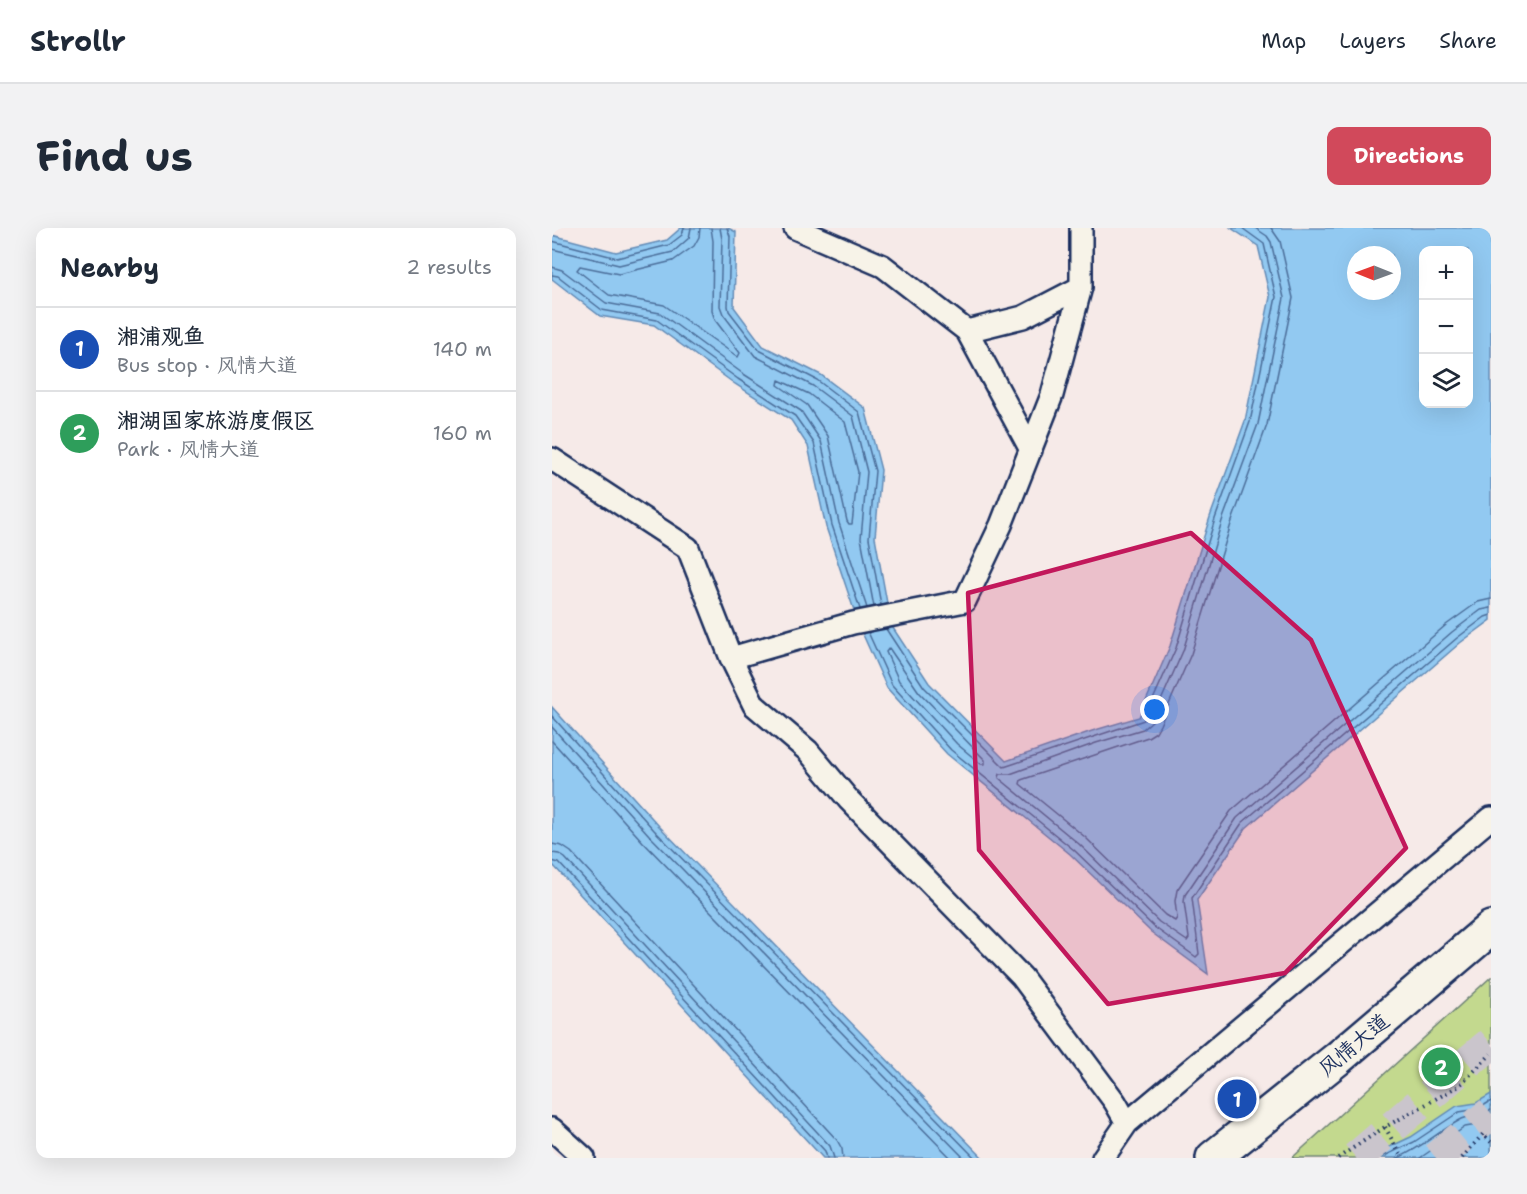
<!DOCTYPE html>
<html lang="en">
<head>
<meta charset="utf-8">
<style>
  body { margin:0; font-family:"Shantell Sans","LXGW WenKai TC",sans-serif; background:#f2f2f3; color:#1f2937 }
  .controls { position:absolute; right:18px; top:18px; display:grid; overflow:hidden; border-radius:12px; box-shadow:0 6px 24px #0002 }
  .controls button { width:54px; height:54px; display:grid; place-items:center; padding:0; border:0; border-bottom:2px solid #e0e1e3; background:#fff; color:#1f2937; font:30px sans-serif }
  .compass { position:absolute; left:795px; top:18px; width:54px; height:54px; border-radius:50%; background:#fff; box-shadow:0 6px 24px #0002; rotate:271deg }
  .you { position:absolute; left:603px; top:482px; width:21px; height:21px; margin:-15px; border:4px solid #fff; border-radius:50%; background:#1a73e8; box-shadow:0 0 0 9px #1a73e833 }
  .badge { display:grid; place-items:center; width:39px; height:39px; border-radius:50%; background:#d1495b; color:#fff; font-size:20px; font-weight:700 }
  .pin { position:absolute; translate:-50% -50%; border:3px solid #fff; box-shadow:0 2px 6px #0006 }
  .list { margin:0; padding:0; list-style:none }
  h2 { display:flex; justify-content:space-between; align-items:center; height:78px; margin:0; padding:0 24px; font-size:26px }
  h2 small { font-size:20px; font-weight:400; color:#747a83 }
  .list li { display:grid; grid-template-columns:39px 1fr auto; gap:18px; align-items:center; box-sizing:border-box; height:84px; padding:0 24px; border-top:2px solid #e0e1e3 }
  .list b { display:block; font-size:22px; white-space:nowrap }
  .list p { margin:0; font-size:20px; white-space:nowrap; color:#747a83 }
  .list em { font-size:20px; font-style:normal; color:#747a83 }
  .icon { flex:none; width:33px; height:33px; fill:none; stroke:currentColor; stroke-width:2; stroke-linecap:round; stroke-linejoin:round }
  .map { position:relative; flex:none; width:939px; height:930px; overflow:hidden; border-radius:12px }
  header { display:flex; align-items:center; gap:36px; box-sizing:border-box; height:84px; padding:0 30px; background:#fff; border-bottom:2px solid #e0e1e3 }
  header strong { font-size:28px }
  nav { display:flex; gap:33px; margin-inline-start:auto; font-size:21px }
  .intro { display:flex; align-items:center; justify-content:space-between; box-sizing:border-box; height:144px; padding:0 36px }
  h1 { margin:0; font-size:42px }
  .button { padding:15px 27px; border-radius:12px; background:#d1495b; color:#fff; font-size:21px; font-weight:700 }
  main { display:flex; gap:36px; padding:0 36px }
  aside { flex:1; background:#fff; border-radius:12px; box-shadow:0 6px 24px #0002 }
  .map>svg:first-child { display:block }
</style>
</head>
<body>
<header>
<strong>Strollr</strong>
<nav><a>Map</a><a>Layers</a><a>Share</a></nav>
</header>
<div class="intro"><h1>Find us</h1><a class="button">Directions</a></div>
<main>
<aside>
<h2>Nearby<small>2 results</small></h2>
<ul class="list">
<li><span class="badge" style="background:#1a4fb4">1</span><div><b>湘浦观鱼</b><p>Bus stop · 风情大道</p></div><em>140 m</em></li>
<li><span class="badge" style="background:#2e9e5b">2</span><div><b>湘湖国家旅游度假区</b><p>Park · 风情大道</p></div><em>160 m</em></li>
</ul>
</aside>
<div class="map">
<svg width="939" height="930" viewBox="0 0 939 930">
  <rect width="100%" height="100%" fill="#f6eae8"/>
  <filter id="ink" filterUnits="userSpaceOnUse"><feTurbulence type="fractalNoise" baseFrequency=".0167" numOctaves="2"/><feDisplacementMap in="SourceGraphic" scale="12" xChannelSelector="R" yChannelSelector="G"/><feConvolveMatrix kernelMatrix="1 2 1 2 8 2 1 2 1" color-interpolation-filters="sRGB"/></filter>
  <g filter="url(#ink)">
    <path fill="#c3d98e" stroke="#6f8476" stroke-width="1.5" d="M 939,749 L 939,930 L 740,930 Z"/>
    <path fill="#92c9f1" stroke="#628bb6" stroke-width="1.5" fill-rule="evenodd" d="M 129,0 L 176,0 L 184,4 L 182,79 L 211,118 L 269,147 L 313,180 L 329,242 L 323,309 L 339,397 L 377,455 L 454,533 L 540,503 L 587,489 L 618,418 L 658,289 L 693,193 L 718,69 L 706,18 L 679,0 L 939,0 L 939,392 L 908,415 L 694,600 L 645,672 L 656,746 L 599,704 L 518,626 L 395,526 L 335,460 L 308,400 L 274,299 L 256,218 L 239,192 L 183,156 L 102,97 L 48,88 L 0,51 L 0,7 L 64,24 L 115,12 ZM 872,22 L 916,22 L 916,176 L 872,176 ZM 804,27 L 840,27 L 840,63 L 804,63 Z
      M 0,479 L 107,598 L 431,930 L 271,930 L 0,636 Z
      M 939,866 L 939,930 L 814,930 L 859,909 L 905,878 L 924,875 Z"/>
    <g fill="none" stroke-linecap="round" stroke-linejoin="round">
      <path stroke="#4b6d99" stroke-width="1.5" d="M 148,0 L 147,9 L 142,18 L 121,33 L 67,46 L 28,38 L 25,42 L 57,67 L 112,77 L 186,129 L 188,125 L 163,92 L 160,83 L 161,13 L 159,0
        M 168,0 L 170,11 L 168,78 L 171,86 L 203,128 L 261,158 L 301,188 L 315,244 L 309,310 L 322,379
        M 175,0 L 178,8 L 176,78 L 177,83 L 207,122 L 265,152 L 307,184 L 323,243 L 317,310 L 329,377
        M 703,0 L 715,8 L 719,14 L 732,70 L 706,196 L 670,293 L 631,423 L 600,493 L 591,501 L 544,515 L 458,546 L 448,546 L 447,550 L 527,616 L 607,694 L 635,713 L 637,710 L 632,674 L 633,667 L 685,590 L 900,404 L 929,382 L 939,380
        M 719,0 L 728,13 L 741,70 L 715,197 L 679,296 L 639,426 L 608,497 L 604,504 L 596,509 L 469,552 L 468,556 L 533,609 L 613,687 L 623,693 L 625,690 L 623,673 L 625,662 L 679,583 L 894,397 L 926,374 L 939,371
        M 0,13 L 65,30 L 117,17 L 130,7 L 132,0
        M 0,21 L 67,37 L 121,24 L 137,10 L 139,0
        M 0,39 L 10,42 L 54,75 L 108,85 L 190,145 L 249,183 L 269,213 L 287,295 L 315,380
        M 0,47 L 6,48 L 50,82 L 105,92 L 186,151 L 243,188 L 262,215 L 280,297 L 308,381
        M 227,152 L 257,166 L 293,194 L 306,244 L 300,296 L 297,296 L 295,293 L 276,208 L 255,177 L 226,157 Z
        M 334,401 L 372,459 L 452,539 L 592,492 L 624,420 L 663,291 L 698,194 L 724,69 L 712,16 L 690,0
        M 316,404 L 340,457 L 399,522 L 522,622 L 602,699 L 644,729 L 647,726 L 640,670 L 690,595 L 905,410 L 933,389 L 939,387
        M 337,420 L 367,464 L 433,532 L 433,536 L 429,536 L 405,516 L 347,453 L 334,424 Z
        M 0,488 L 102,602 L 423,930
        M 0,499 L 97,607 L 412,930
        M 0,513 L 91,614 L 399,930
        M 0,616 L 10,618 L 19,624 L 285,912 L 290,921 L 291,930
        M 0,625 L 7,626 L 13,630 L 278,918 L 282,930
        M 0,633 L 7,635 L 273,923 L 275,930
        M 828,930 L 862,914 L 907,884 L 926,881 L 939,873
        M 846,930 C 869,920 886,904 908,892 C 917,887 928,888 939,882
        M 868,930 L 913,899 L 931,896 L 939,892"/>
      <path stroke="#cac5cc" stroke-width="33" stroke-dasharray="33 16" stroke-linecap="butt" d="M 804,930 L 939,815
        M 884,930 L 939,885"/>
      <defs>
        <path id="minor" d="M 243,0 L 331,38 L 415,103 L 479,222
          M 415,103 L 471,89 L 529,59
          M 0,231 L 136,320 L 179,430 L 202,477 L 256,523 L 297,572 L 470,749 L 563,874 L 575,895 L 551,930
          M 179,430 L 301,395 L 413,373 L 449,297 L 500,167 L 529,59 L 529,0
          M 575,895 L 939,590
          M 0,901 L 32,930"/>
        <path id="primary" d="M 661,930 L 785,831 L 939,700"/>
      </defs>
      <use href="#minor" stroke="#1b2f5e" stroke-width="26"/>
      <use href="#primary" stroke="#1b2f5e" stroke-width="38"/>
      <path stroke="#1b2f5e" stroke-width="4" stroke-dasharray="1.5 4.5" stroke-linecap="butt" d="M 786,930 L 833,899 L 907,858 L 939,826
        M 910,930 L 931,906 L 939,914"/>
      <use href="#minor" stroke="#f7f3e8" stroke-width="21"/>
      <use href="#primary" stroke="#f7f3e8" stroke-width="33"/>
      <path stroke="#1b2f5e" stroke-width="4" stroke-dasharray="1.5 4.5" stroke-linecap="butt" d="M 833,899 L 850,930"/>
    </g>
  </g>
  <path fill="#c2185b" fill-opacity="0.2" stroke="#c2185b" stroke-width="4.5" stroke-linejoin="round" d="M 639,305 L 759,412 L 854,620 L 733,745 L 556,776 L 427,622 L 416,365 Z"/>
  <g text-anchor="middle" stroke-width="5" stroke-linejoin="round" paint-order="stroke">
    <g font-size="21" fill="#1b2f5e" stroke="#f7f3e8">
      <text transform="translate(802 817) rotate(-40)" y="7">风情大道</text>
    </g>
  </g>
</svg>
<div class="controls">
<button>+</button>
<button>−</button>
<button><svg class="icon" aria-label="layers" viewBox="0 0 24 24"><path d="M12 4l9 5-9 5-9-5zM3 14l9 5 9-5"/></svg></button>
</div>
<svg class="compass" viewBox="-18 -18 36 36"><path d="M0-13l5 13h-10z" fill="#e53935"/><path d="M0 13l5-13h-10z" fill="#747a83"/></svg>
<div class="you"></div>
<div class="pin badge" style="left:685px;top:871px;background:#1a4fb4">1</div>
<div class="pin badge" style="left:889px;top:839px;background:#2e9e5b">2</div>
</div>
</main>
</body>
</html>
